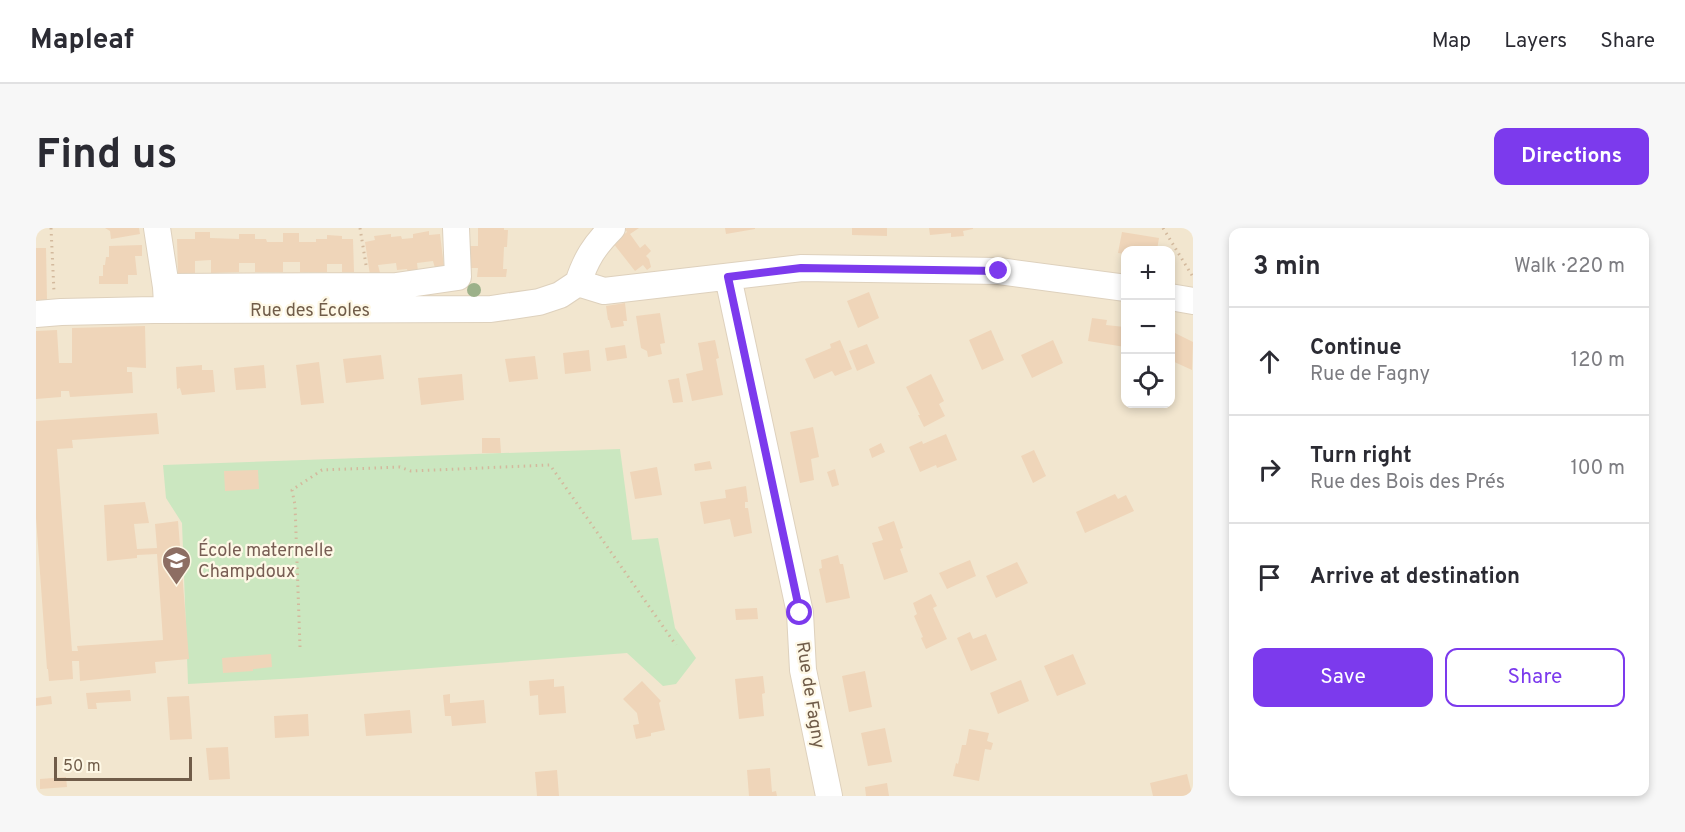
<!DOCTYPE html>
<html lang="en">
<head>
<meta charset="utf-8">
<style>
  body { margin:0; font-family:Overpass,sans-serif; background:#f7f7f7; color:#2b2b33 }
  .controls { position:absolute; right:18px; top:18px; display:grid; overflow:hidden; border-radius:12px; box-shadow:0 3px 9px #0003 }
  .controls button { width:54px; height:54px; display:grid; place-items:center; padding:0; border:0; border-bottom:2px solid #e1e1e2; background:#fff; color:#2b2b33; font:30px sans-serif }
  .scale { position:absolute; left:18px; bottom:15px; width:138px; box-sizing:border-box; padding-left:6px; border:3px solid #705c49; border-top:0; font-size:16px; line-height:21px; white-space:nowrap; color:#705c49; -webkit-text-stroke:4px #fef8e6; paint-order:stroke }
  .stop { position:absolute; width:18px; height:18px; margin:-14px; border:4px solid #7c3aed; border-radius:50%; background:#fff }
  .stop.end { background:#7c3aed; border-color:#fff; box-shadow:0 2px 6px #0008 }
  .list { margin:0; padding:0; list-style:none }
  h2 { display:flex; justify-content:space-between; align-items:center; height:78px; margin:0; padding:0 24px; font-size:26px }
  h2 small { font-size:20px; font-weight:400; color:#7c7c81 }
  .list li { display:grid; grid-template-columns:39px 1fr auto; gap:18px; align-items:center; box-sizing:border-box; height:108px; padding:0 24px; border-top:2px solid #e1e1e2 }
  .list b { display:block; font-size:22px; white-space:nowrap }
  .list p { margin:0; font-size:20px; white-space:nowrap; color:#7c7c81 }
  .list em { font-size:20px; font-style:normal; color:#7c7c81 }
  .actions { display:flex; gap:12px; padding:18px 24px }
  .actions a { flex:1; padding:14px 0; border:2px solid #7c3aed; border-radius:12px; text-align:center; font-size:21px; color:#7c3aed }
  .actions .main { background:#7c3aed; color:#fff }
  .icon { flex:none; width:33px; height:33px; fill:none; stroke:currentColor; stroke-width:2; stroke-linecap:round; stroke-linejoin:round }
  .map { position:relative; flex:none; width:1157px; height:568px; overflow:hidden; border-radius:12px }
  header { display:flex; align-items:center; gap:36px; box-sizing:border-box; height:84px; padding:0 30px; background:#fff; border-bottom:2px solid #e1e1e2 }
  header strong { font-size:28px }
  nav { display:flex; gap:33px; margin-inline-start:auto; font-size:21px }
  .intro { display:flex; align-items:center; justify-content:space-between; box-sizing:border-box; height:144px; padding:0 36px }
  h1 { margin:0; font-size:42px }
  .button { padding:15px 27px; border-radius:12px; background:#7c3aed; color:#fff; font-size:21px; font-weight:700 }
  main { display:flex; gap:36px; padding:0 36px }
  aside { flex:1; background:#fff; border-radius:12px; box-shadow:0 3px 9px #0003 }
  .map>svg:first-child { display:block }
</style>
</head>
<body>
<header>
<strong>Mapleaf</strong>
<nav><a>Map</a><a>Layers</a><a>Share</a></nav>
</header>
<div class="intro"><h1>Find us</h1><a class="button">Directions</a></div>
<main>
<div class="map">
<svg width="1157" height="568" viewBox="0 0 1157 568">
  <rect width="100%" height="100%" fill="#fbf4e0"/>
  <path fill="#f2e6cf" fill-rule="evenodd" d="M 0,0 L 1157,0 L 1157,568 L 0,568 ZM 1090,22 L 1134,22 L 1134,176 L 1090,176 Z"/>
  <path fill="#cbe7c0" d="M 584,221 L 596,312 L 622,310 L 639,400 L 660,430 L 640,456 L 627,458 L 591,425 L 262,450 L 152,456 L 146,295 L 130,270 L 127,237 Z"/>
  <path fill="#efd5b9" d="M 69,0 L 103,0 L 104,6 L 75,11 L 74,3 Z
    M 442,0 L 468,0 L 468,2 L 472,2 L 471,19 L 468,19 L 467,41 L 471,41 L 470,49 L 441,49 L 442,40 L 434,40 L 434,18 L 442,18 Z
    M 591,0 L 603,0 L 594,6 L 604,20 L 609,16 L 615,23 L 610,28 L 613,31 L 615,39 L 611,42 L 607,37 L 599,43 L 577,15 L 591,4 L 589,1 Z
    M 689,0 L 719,0 L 719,1 L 690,6 Z
    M 816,0 L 851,0 L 851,8 L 816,7 Z
    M 893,0 L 937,0 L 937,1 L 927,3 L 928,8 L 915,9 L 915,5 L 894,7 Z
    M 393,3 L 393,7 L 404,6 L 408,39 L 399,40 L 397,33 L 381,35 L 382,43 L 372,45 L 371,41 L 361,42 L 360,35 L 342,37 L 344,45 L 334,47 L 329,14 L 339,12 L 338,8 L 355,6 L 355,9 L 365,8 L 366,11 L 377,10 L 377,6 Z
    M 159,4 L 174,4 L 174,10 L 203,11 L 203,6 L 219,6 L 219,11 L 230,11 L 231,14 L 247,14 L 247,5 L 263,5 L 263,14 L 280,14 L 280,11 L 291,11 L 291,7 L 306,8 L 306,11 L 317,11 L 318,44 L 306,44 L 306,36 L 291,36 L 291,44 L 264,44 L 264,34 L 247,34 L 247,44 L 219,44 L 219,35 L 203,35 L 203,44 L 175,45 L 175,32 L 159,33 L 159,45 L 142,45 L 141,11 L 159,11 Z
    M 1086,4 L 1123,10 L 1121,22 L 1089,22 L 1089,26 L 1082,25 Z
    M 106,17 L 106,28 L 99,28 L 101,47 L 92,47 L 92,56 L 63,56 L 63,48 L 67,48 L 67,37 L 69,37 L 70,29 L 73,29 L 73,18 Z
    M 0,20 L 10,20 L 11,73 L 0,73 Z
    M 833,64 L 843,90 L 822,100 L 811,73 Z
    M 589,75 L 591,93 L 587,93 L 588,98 L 575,100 L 573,92 L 572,92 L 570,78 Z
    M 624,85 L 629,115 L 624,116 L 626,126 L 612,129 L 611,123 L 605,120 L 600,88 Z
    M 1056,90 L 1071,92 L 1070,97 L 1089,99 L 1089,119 L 1052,113 Z
    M 109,98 L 110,140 L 91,139 L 91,144 L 96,144 L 97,165 L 34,169 L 33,163 L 25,163 L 25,169 L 0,171 L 0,103 L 21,102 L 23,135 L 36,135 L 36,100 Z
    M 955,102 L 968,132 L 946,142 L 933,112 Z
    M 1137,104 L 1157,114 L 1156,142 L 1134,132 L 1134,110 Z
    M 679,112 L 683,130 L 680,131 L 687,167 L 656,173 L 650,146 L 667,142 L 662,115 Z
    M 804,112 L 816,141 L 799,148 L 796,143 L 778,151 L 769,131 L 795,120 L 794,116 Z
    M 1017,112 L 1027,135 L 996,150 L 985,127 Z
    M 831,116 L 839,135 L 821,143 L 813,123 Z
    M 589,117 L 591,130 L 571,133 L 569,120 Z
    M 553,122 L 555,143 L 529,146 L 527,125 Z
    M 345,127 L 348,151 L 310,155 L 307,131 Z
    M 499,128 L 502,151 L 473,154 L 469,131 Z
    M 283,134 L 288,175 L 265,177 L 260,137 Z
    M 166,137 L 166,142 L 177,142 L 179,164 L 146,167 L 144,160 L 141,161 L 140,139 Z
    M 228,137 L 230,160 L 200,162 L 198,140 Z
    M 426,146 L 428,172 L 385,177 L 382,150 Z
    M 895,146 L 908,173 L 903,176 L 909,188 L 888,199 L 882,187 L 884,187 L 870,159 Z
    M 643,150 L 647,174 L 637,175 L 632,152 Z
    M 121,185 L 123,206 L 36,212 L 37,220 L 21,221 L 36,423 L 42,423 L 41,418 L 127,412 L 121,326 L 101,327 L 101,330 L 71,333 L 68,277 L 109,274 L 113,295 L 98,296 L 101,321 L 121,320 L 119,296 L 142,293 L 153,431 L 119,434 L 120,445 L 44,453 L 43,433 L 36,433 L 37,451 L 13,453 L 12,441 L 11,441 L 0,290 L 0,193 Z
    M 777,199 L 783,229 L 775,231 L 778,252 L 764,255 L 754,204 Z
    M 910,206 L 921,232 L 901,240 L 900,237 L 884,244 L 873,219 L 886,213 L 887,216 Z
    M 446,210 L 464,210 L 465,225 L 446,225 Z
    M 845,215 L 849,224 L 836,230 L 833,221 Z
    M 998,222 L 1010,248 L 997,255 L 985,228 Z
    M 674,233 L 676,241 L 659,243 L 658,236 Z
    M 621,239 L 626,267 L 599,271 L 594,244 Z
    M 799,241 L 803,257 L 796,259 L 791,244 Z
    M 222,242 L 223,261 L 189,263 L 188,243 Z
    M 710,258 L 712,274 L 709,274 L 709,280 L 712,280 L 716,305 L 698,309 L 694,291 L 668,296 L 664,274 L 690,270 L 689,262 Z
    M 1079,266 L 1082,271 L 1090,267 L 1098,283 L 1049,305 L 1040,284 Z
    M 858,293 L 867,320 L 864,321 L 872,344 L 848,352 L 836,315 L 847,312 L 842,299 Z
    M 802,327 L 804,336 L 807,336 L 814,370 L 790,375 L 783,341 L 786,340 L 785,332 Z
    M 934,332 L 940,348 L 911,361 L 903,345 Z
    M 981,334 L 992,355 L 960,370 L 950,348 Z
    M 895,366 L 901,378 L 897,380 L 911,411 L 890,421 L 885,410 L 887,409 L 878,388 L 881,386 L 877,375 Z
    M 721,380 L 722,391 L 700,392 L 699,381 Z
    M 934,404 L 937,411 L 950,406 L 961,432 L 935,443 L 921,410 Z
    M 235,426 L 236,439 L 217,441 L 217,443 L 187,445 L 186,430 Z
    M 1037,426 L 1050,456 L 1021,468 L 1008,438 Z
    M 829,443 L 836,479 L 813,484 L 806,448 Z
    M 727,448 L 729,465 L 726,466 L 728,488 L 703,491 L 699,451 Z
    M 518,451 L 518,459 L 528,458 L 530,485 L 503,487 L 502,467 L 494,468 L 493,453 Z
    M 985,452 L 993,473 L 962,486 L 954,465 Z
    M 606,453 L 625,473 L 623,475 L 629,502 L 615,505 L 615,508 L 600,511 L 597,497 L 603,496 L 601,485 L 587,471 Z
    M 94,462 L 95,473 L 60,475 L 61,481 L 52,481 L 50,465 Z
    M 414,466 L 414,475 L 448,472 L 450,495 L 416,498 L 415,488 L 409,488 L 407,467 Z
    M 15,468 L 16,476 L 0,478 L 0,470 Z
    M 153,468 L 156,511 L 134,512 L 131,469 Z
    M 374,482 L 376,505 L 330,508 L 328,486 Z
    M 272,486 L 273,508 L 239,510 L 238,488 Z
    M 849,500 L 856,534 L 832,538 L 825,505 Z
    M 933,501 L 953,505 L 951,513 L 957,515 L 955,522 L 949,521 L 943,553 L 917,548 L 920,535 L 922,536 L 926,517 L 930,517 Z
    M 192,519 L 194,551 L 173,552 L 170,520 Z
    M 734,540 L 736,564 L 740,563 L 741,568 L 713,568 L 711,542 Z
    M 521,542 L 523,568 L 501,568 L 499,544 Z
    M 1151,546 L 1156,566 L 1147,568 L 1117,568 L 1114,555 Z
    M 30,549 L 31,559 L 4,561 L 4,551 Z
    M 851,555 L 853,568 L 830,568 L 829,559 Z"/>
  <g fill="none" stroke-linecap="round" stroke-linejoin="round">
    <defs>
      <path id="minor" d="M 121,0 L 130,59 L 131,76
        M 692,49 L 764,385 L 767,442 L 793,568
        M 542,55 L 568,63 L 766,40 L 963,43 L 1090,60
        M 542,55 C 550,31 558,18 576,0
        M 130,59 L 360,58
        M 1134,69 L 1157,73
        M 360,75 L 360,58 L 422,49 L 420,0
        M 0,86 L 25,84 L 118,82 L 455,81 L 503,74 L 524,67 L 542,55"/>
    </defs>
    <use href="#minor" stroke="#ded1bd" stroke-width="28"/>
    <path stroke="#d3b99d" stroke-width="3" stroke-dasharray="1.5 4.5" stroke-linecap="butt" d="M 15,0 L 18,64
      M 324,0 L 330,37
      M 1127,0 L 1157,49
      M 264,419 L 259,277 L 256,262 L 286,242 L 364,239 L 375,243 L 514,237 L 640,417"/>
    <use href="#minor" stroke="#fff" stroke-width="26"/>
  </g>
  <circle fill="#9cb18a" cx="438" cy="62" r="7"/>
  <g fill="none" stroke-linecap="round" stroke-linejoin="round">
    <path stroke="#7c3aed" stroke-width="8" d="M 764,385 L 692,49 L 765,40 L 963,43"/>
  </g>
  <defs>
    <symbol id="school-pin" viewBox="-11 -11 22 30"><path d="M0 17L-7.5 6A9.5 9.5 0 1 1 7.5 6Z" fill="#8d6e63" stroke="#fef8e6"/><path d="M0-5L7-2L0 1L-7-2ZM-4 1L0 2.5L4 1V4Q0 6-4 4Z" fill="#fff"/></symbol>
  </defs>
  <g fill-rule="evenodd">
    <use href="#school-pin" x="124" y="316" width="33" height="45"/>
  </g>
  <g text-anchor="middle" stroke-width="4.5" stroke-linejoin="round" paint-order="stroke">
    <g font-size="18" fill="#705c49" stroke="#fef8e6">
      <text x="274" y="88">Rue des Écoles</text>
      <text transform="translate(775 467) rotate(81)" y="6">Rue de Fagny</text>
    </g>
    <g font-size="18" fill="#785e54" stroke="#fef8e6" text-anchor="start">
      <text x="162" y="328">École maternelle<tspan x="162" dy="21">Champdoux</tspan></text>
    </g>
  </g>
</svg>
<div class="controls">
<button>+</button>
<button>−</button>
<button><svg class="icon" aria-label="locate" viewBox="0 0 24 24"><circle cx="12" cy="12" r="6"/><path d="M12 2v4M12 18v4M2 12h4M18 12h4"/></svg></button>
</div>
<div class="scale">50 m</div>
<div class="stop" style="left:764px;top:385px"></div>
<div class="stop end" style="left:963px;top:43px"></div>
</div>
<aside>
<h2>3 min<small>Walk · 220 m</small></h2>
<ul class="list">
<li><svg class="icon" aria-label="ahead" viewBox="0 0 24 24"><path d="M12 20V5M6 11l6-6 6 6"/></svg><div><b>Continue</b><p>Rue de Fagny</p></div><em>120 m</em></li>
<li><svg class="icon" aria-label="right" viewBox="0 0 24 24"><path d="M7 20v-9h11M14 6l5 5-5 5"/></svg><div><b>Turn right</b><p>Rue des Bois des Prés</p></div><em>100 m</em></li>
<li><svg class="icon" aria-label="arrive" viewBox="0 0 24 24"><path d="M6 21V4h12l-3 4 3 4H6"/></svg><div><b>Arrive at destination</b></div></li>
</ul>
<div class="actions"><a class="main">Save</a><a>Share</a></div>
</aside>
</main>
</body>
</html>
